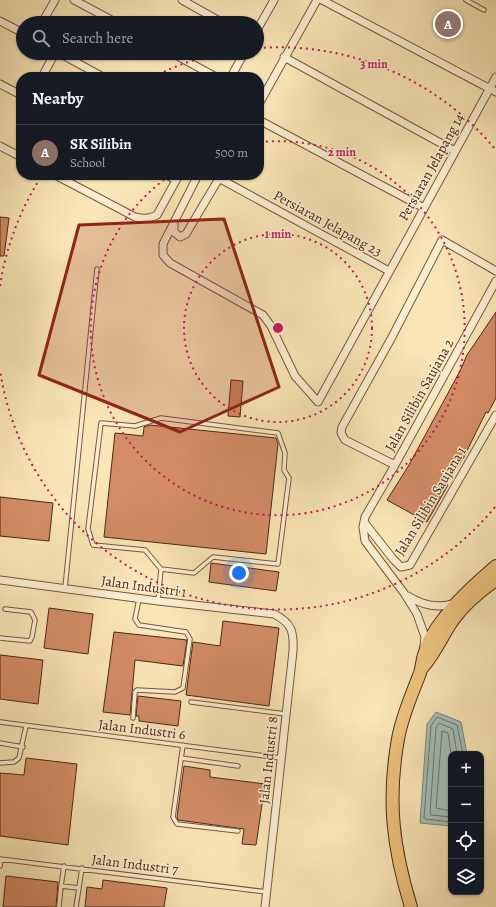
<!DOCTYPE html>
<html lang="en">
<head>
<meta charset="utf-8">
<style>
  body { margin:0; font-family:Alegreya,serif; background:#20242c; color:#f1f3f6 }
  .controls { position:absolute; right:12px; bottom:12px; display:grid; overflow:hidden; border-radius:8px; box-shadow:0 1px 3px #0004 }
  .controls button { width:36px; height:36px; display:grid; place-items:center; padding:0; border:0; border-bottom:1px solid #363941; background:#171b24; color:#f1f3f6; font:20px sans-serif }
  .you { position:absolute; left:239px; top:573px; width:14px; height:14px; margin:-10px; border:3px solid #fff; border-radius:50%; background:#1a73e8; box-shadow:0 0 0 6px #1a73e833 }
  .badge { display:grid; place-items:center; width:26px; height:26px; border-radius:50%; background:#1a73e8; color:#fff; font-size:13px; font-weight:700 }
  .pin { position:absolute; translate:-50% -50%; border:2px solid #fff; box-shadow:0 1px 4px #0006 }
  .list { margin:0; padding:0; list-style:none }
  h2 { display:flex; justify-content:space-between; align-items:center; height:52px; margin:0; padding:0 16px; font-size:17px }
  h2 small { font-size:13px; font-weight:400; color:#9ea1a6 }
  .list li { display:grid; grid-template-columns:26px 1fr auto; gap:12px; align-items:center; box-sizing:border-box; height:56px; padding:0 16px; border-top:1px solid #363941 }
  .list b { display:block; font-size:15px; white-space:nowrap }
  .list p { margin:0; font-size:13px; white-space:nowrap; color:#9ea1a6 }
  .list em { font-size:13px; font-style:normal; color:#9ea1a6 }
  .icon { flex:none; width:22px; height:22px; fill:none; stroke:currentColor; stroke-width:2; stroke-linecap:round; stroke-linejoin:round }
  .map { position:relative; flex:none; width:496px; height:907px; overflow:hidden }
  .search { position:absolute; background:#171b24; box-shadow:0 1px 3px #0004; left:16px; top:16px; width:248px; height:44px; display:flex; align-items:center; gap:10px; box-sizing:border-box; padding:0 14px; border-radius:22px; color:#9ea1a6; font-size:15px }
  .panel { position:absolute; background:#171b24; box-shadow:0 1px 3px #0004; left:16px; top:72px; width:248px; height:108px; border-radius:16px }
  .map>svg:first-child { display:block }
</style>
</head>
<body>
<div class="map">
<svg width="496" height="907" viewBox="0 0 496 907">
  <rect width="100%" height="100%" fill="#f9e5b7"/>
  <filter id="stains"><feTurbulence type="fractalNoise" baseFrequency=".005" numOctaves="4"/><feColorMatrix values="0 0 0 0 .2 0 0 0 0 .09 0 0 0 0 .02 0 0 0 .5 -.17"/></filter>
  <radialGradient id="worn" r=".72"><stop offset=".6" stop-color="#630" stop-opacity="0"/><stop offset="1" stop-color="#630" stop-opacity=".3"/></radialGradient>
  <path fill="#a1bdb8" stroke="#7f8178" d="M 436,712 L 461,722 L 467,754 L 451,754 L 451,826 L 420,823 L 427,724 Z"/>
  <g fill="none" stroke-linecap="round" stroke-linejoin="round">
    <path stroke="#767268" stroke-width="1" d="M 451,811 L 436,808 L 442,731 L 448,733 L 451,754
      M 451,817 L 431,815 L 430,813 L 436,728 L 439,723 L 453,729 L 457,754
      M 451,822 L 426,819 L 424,818 L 431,726 L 437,717 L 457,725 L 463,754"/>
  </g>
  <path fill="#d38c67" stroke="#4c2818" d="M 0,217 L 9,218 L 4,256 L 0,256 Z
    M 496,312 L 496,398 L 488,413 L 486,412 L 464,457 L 446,484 L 448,485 L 427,522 L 387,500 L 409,465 L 460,371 L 467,355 Z
    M 231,380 L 243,381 L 240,417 L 228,416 Z
    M 150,425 L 276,438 L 278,444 L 266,554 L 104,537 L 115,433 L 143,436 L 144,427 Z
    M 0,497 L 53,503 L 49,541 L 0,536 Z
    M 211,563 L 279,572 L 276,591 L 209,582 Z
    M 49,608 L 93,614 L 88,654 L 44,648 Z
    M 223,621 L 279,628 L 269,706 L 186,695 L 193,642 L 220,646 Z
    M 114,632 L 187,640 L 183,666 L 135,660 L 130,715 L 103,712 Z
    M 0,655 L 43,660 L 38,704 L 0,699 Z
    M 138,696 L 181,701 L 178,726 L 139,721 L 139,716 L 136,716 Z
    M 26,758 L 77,764 L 68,845 L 0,836 L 0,773 L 24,775 Z
    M 184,766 L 210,770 L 210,777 L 265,784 L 256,845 L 242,844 L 244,829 L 178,820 L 177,817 Z
    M 6,876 L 58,882 L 56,907 L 3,907 Z
    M 103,880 L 167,888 L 164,907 L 85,907 L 87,887 L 102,889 Z"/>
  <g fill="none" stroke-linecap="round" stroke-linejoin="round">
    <defs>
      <path id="service" d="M 466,0 L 484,10
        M 161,418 L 278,433 L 285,453 L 284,470 L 289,478 L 278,564 L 213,557 L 194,573 L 161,569 L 145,550 L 93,545 L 88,529 L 101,423 L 135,426 Z
        M 65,588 L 97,269
        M 158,601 L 161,569
        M 0,638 L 30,641 L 32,637 L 35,620 L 31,612 L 5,609
        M 191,702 L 286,714
        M 133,718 L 135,692 L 137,690 L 175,692 L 183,688 L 190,639 L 186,632 L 139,625 L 135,619 L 139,599
        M 0,722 L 281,758
        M 0,743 L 23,747
        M 183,745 L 173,817 L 177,824 L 238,831
        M 181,758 L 238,766
        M 0,763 L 14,762 L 19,758 L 26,726
        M 0,859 L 267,892
        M 0,866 L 1,859
        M 64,866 L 61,886 L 79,888
        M 59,907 L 61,886
        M 76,907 L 82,868"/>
      <path id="minor" d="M 74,0 L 117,23
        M 182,0 L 223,23
        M 322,0 L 496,92
        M 0,21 L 23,33
        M 42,23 L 55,0
        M 257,30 L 274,0
        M 59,53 L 103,77
        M 172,53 L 216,77
        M 284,57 L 455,151
        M 42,77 L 55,53
        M 231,77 L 244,53
        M 0,84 L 21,95
        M 259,104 L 317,0
        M 259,120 L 424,208
        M 0,146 L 21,157
        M 55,175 L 135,217 C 144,219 149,219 157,215 L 179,175
        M 167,175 L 176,180
        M 198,175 L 163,244 L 163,255 L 170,263 L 263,315 L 271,326 L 295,376 L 318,402 L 496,77
        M 213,175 L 389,271
        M 174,223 L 174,232 L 180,237 L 186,234 L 221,175
        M 395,465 L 345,440 L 341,433 L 342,427 L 392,337 L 442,240 L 496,271
        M 364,522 L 393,559 L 401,567 L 410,565 L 496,415
        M 0,580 L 158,601 L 274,614 C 292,623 294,632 293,651 L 265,907
        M 408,596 C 422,605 438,609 455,603
        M 424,645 L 425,637 L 417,614 L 404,593 L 365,541 L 363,527 L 365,517 L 395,465 L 496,281"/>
      <path id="trunk" d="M 423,667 C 435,653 442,636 453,620 C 464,605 480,591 496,580
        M 411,907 C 393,848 387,801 398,739 C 402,716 412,694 420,673 C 422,667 422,661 424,655 C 427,642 436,628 444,618 C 459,598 478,582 496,566"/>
    </defs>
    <use href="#service" stroke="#775740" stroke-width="5.5"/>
    <use href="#minor" stroke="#775740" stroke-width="9"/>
    <use href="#trunk" stroke="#4c2818" stroke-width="14"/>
    <use href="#service" stroke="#fbeed0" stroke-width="3.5"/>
    <use href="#minor" stroke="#fbeed0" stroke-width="7"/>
    <use href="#trunk" stroke="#ecc27c" stroke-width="12"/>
  </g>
  <path fill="#8f2418" fill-opacity="0.2" stroke="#8f2418" stroke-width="3" stroke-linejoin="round" d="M 224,219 L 279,387 L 180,432 L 39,375 L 79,225 Z"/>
  <g fill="none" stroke="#c2185b" stroke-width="2" stroke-dasharray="2 4">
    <circle cx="278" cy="328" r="94"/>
    <path d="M260 142A187 187 0 1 1 169 176"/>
    <path d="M495 507A281 281 0 0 1 0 370M0 286A281 281 0 0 1 41 177M153 77A281 281 0 0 1 220 53M258 48A281 281 0 0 1 495 149"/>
  </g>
  <g text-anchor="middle" stroke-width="3" stroke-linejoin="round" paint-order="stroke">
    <g font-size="14" fill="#4c2818" stroke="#fbeed0">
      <text transform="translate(431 167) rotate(-61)" y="5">Persiaran Jelapang 14</text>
      <text transform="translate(328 223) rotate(29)" y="5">Persiaran Jelapang 23</text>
      <text transform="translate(419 395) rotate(-61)" y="5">Jalan Silibin Saujana 2</text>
      <text transform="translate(430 501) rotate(-59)" y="5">Jalan Silibin Saujana 1</text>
      <text transform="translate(144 586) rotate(8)" y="5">Jalan Industri 1</text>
      <text transform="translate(142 729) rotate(7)" y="5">Jalan Industri 6</text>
      <text transform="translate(268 760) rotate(-84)" y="5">Jalan Industri 8</text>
      <text transform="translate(135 864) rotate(7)" y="5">Jalan Industri 7</text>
    </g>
  </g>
  <circle cx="278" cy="328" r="6" fill="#c2185b" stroke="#fbeed0" stroke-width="2"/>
  <g font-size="12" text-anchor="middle" font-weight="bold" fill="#c2185b" stroke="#fbeed0" stroke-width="3" stroke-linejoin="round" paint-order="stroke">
    <text x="374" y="68">3 min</text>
    <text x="342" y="156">2 min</text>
    <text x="278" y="238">1 min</text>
  </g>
  <rect width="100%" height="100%" filter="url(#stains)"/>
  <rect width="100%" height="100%" fill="url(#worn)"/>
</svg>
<div class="controls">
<button>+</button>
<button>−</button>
<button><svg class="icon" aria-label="locate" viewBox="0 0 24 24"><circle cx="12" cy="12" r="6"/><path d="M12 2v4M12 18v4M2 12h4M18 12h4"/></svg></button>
<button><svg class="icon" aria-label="layers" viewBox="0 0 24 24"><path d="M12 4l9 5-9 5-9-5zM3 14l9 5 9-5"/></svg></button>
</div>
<div class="you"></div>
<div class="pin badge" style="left:448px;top:24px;background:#8d6e63">A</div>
<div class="search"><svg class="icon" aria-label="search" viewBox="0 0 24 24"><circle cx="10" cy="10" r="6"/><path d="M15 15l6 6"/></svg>Search here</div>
<section class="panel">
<h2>Nearby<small></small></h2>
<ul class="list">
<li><span class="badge" style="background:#8d6e63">A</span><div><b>SK Silibin</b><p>School</p></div><em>500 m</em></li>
</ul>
</section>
</div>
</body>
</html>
